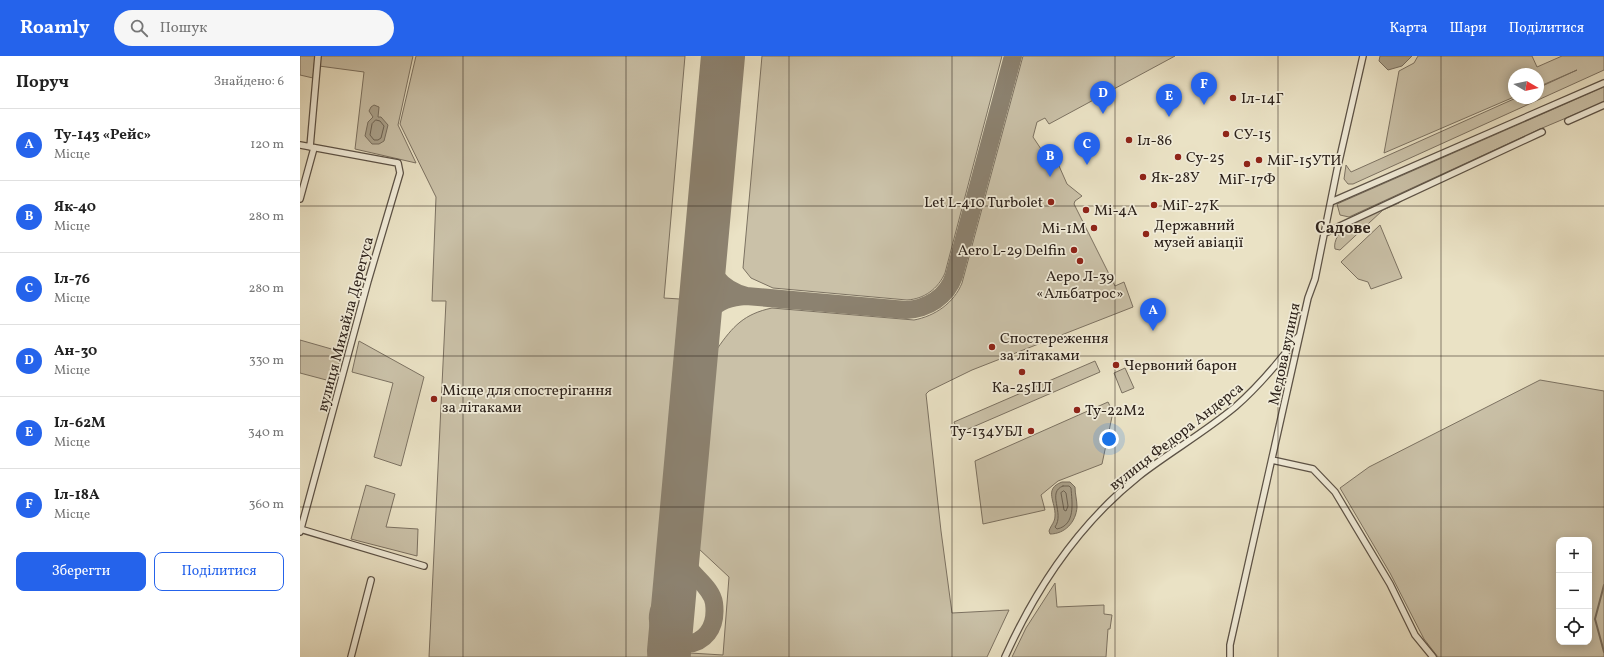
<!DOCTYPE html>
<html lang="uk">
<head>
<meta charset="utf-8">
<style>
  body { margin:0; font-family:Vollkorn,serif; background:#f6f6f6; color:#222 }
  .controls { position:absolute; right:12px; bottom:12px; display:grid; overflow:hidden; border-radius:8px; box-shadow:0 2px 10px #0003 }
  .controls button { width:36px; height:36px; display:grid; place-items:center; padding:0; border:0; border-bottom:1px solid #e0e0e0; background:#fff; color:#222; font:20px sans-serif }
  .compass { position:absolute; left:1208px; top:12px; width:36px; height:36px; border-radius:50%; background:#fff; box-shadow:0 2px 10px #0003; rotate:99deg }
  .you { position:absolute; left:809px; top:383px; width:14px; height:14px; margin:-10px; border:3px solid #fff; border-radius:50%; background:#1a73e8; box-shadow:0 0 0 6px #1a73e833 }
  .badge { display:grid; place-items:center; width:26px; height:26px; border-radius:50%; background:#2563eb; color:#fff; font-size:13px; font-weight:700 }
  .pin { position:absolute; translate:-50% -33px; filter:drop-shadow(0 1px 2px #0008) }
  .pin::after { content:''; position:absolute; top:21px; width:14px; height:12px; background:inherit; clip-path:polygon(0 0,100% 0,50% 100%) }
  .list { margin:0; padding:0; list-style:none }
  h2 { display:flex; justify-content:space-between; align-items:center; height:52px; margin:0; padding:0 16px; font-size:17px }
  h2 small { font-size:13px; font-weight:400; color:#767676 }
  .list li { display:grid; grid-template-columns:26px 1fr auto; gap:12px; align-items:center; box-sizing:border-box; height:72px; padding:0 16px; border-top:1px solid #e0e0e0 }
  .list b { display:block; font-size:15px; white-space:nowrap }
  .list p { margin:0; font-size:13px; white-space:nowrap; color:#767676 }
  .list em { font-size:13px; font-style:normal; color:#767676 }
  .actions { display:flex; gap:8px; padding:12px 16px }
  .actions a { flex:1; padding:9px 0; border:1px solid #2563eb; border-radius:8px; text-align:center; font-size:14px; color:#2563eb }
  .actions .main { background:#2563eb; color:#fff }
  .icon { flex:none; width:22px; height:22px; fill:none; stroke:currentColor; stroke-width:2; stroke-linecap:round; stroke-linejoin:round }
  .map { position:relative; flex:none; width:1304px; height:601px; overflow:hidden }
  header { display:flex; align-items:center; gap:24px; box-sizing:border-box; height:56px; padding:0 20px; background:#2563eb; color:#fff }
  header strong { font-size:19px }
  nav { display:flex; gap:22px; margin-inline-start:auto; font-size:14px }
  .search { width:280px; height:36px; background:#f6f6f6; display:flex; align-items:center; gap:10px; box-sizing:border-box; padding:0 14px; border-radius:22px; color:#767676; font-size:15px }
  main { display:flex }
  aside { flex:1; background:#fff }
  .map>svg:first-child { display:block }
</style>
</head>
<body>
<header>
<strong>Roamly</strong>
<div class="search"><svg class="icon" aria-label="search" viewBox="0 0 24 24"><circle cx="10" cy="10" r="6"/><path d="M15 15l6 6"/></svg>Пошук</div>
<nav><a>Карта</a><a>Шари</a><a>Поділитися</a></nav>
</header>
<main>
<aside>
<h2>Поруч<small>Знайдено: 6</small></h2>
<ul class="list">
<li><span class="badge">A</span><div><b>Ту-143 «Рейс»</b><p>Місце</p></div><em>120 m</em></li>
<li><span class="badge">B</span><div><b>Як-40</b><p>Місце</p></div><em>280 m</em></li>
<li><span class="badge">C</span><div><b>Іл-76</b><p>Місце</p></div><em>280 m</em></li>
<li><span class="badge">D</span><div><b>Ан-30</b><p>Місце</p></div><em>330 m</em></li>
<li><span class="badge">E</span><div><b>Іл-62М</b><p>Місце</p></div><em>340 m</em></li>
<li><span class="badge">F</span><div><b>Іл-18А</b><p>Місце</p></div><em>360 m</em></li>
</ul>
<div class="actions"><a class="main">Зберегти</a><a>Поділитися</a></div>
</aside>
<div class="map">
<svg width="1304" height="601" viewBox="0 0 1304 601">
  <rect width="100%" height="100%" fill="#eae2c5"/>
  <filter id="stains"><feTurbulence type="fractalNoise" baseFrequency=".005" numOctaves="4"/><feColorMatrix values="0 0 0 0 .2 0 0 0 0 .09 0 0 0 0 .02 0 0 0 .5 -.17"/></filter>
  <radialGradient id="worn" r=".72"><stop offset=".6" stop-color="#630" stop-opacity="0"/><stop offset="1" stop-color="#630" stop-opacity=".3"/></radialGradient>
  <path fill="#cac1a8" stroke="#7c7262" fill-rule="evenodd" d="M 0,0 L 15,0 L 13,22 L 0,19 Z
    M 20,0 L 113,0 L 98,69 L 116,107 L 55,93 L 64,16 L 19,10 Z
    M 116,0 L 385,0 L 364,242 L 380,243 L 348,601 L 129,601 L 146,245 L 132,245 L 136,141 L 100,68 Z
    M 462,0 L 702,0 L 645,217 C 638,233 624,243 607,244 L 473,232 L 451,222 L 443,212 Z
    M 723,0 L 875,0 L 749,68 L 745,62 L 737,66 L 733,81 L 741,93 L 752,94 L 767,128 L 782,140 L 775,145 L 774,148 L 815,230 L 824,226 L 833,251 L 672,314 L 629,335 L 626,338 L 641,475 L 652,557 L 709,554 L 687,601 L 390,601 L 390,597 L 423,599 L 429,521 L 399,493 L 417,293 C 433,270 444,258 472,252 L 614,264 C 635,260 654,247 662,227 Z
    M 1118,0 L 1232,0 L 1237,11 L 1262,0 L 1304,0 L 1304,14 L 1053,128 L 1048,128 L 1044,123 L 1046,109 L 1051,116 L 1216,42 L 1238,42 L 1238,32 L 1277,14 L 1238,31 L 1238,18 L 1214,18 L 1214,41 L 1084,97 L 1099,15 L 1114,7 Z
    M 1304,31 L 1304,46 L 1240,73 L 1049,161 L 1040,159 L 1037,148 Z
    M 1107,140 L 1099,147 L 1083,154 L 1040,194 L 1035,193 C 1033,185 1040,175 1046,169 Z
    M 1080,169 L 1102,222 L 1071,233 L 1068,226 L 1058,223 L 1041,206 Z
    M 0,284 L 42,296 L 34,326 L 0,317 Z
    M 59,285 L 124,321 L 101,410 L 74,401 L 93,327 L 52,316 Z
    M 795,305 L 800,316 L 659,377 L 654,366 Z
    M 825,312 L 834,332 L 822,337 L 814,317 Z
    M 1240,324 L 1304,335 L 1304,601 L 1138,601 L 1124,583 L 1090,517 L 1040,432 L 1069,411 ZM 1259,484 L 1289,484 L 1289,586 L 1259,586 Z
    M 808,346 L 813,356 L 802,408 L 758,425 L 741,439 L 745,454 L 683,468 L 675,405 Z
    M 66,429 L 95,438 L 86,471 L 118,473 L 117,500 L 51,483 Z
    M 755,527 L 757,551 L 804,549 L 804,558 L 812,559 L 810,573 L 808,573 L 806,601 L 712,601 L 726,572 Z"/>
  <path fill="#aaa18b" stroke="#786e5e" d="M 1080,0 L 1112,0 L 1102,10 L 1088,14 L 1079,5 Z
    M 74,49 L 79,51 L 78,61 L 81,61 L 88,69 L 84,85 L 79,88 L 72,88 L 65,80 L 68,66 L 73,61 L 69,55 L 71,51 Z
    M 762,426 L 770,426 L 775,431 C 775,438 777,444 777,451 C 776,466 765,478 750,478 L 749,475 C 751,469 755,466 755,460 C 756,446 743,433 762,426 Z"/>
  <g fill="none" stroke-linecap="round" stroke-linejoin="round">
    <path stroke="#6c6253" stroke-width="1" d="M 76,64 L 80,65 L 84,70 L 81,82 L 78,84 L 74,84 L 70,79 L 72,68 Z
      M 763,430 L 769,430 L 771,432 C 772,446 776,469 757,473 L 755,471 C 765,457 746,436 763,430 Z
      M 764,435 L 766,437 L 768,450 L 766,455 L 764,454 L 761,437 Z"/>
    <path stroke="#786e5e" stroke-width="2" d="M 1304,529 L 1295,563 L 1304,596"/>
    <path stroke="#8c8270" stroke-width="18" d="M 406,189 C 408,216 419,232 446,240
      M 396,294 C 401,261 410,242 446,240 L 606,254 C 627,253 647,241 654,220 L 713,0
      M 376,520 C 374,525 373,530 370,534 C 365,543 359,549 358,559 C 354,598 421,601 414,547 C 412,533 397,523 389,512 C 382,503 381,491 379,480"/>
    <path stroke="#8c8270" stroke-width="44" d="M 369,595 L 423,0"/>
    <defs>
      <path id="street" d="M 1268,65 L 1304,49
        M 0,89 L 98,107 L 100,117 L 68,225 L 0,476
        M 10,91 L 18,0
        M 0,143 L 14,92
        M 1031,146 L 1304,27
        M 1025,177 L 1242,76
        M 972,404 L 1013,413 L 1035,436 L 1090,528 L 1115,579 L 1133,601
        M 0,473 L 124,510
        M 51,601 L 71,524
        M 705,601 C 736,532 780,467 839,420 C 870,396 905,376 935,351 C 959,330 979,306 998,281
        M 930,601 L 930,589 L 1008,242 L 1015,223 L 1037,114 L 1063,0"/>
    </defs>
    <use href="#street" stroke="#5c5246" stroke-width="8"/>
    <use href="#street" stroke="#f1ecd9" stroke-width="5.5"/>
  </g>
  <path fill="none" stroke="#2d221b" stroke-width="1" stroke-opacity="0.55" d="M 163,0 L 163,601M 326,0 L 326,601M 489,0 L 489,601M 652,0 L 652,601M 815,0 L 815,601M 978,0 L 978,601M 1141,0 L 1141,601M 0,150 L 1304,150M 0,300 L 1304,300M 0,451 L 1304,451"/>
  <g fill="#8f2418" stroke="#f1ecd9" stroke-width="1.5">
    <circle cx="933" cy="42" r="4"/>
    <circle cx="926" cy="78" r="4"/>
    <circle cx="829" cy="84" r="4"/>
    <circle cx="878" cy="101" r="4"/>
    <circle cx="959" cy="104" r="4"/>
    <circle cx="947" cy="108" r="4"/>
    <circle cx="843" cy="121" r="4"/>
    <circle cx="751" cy="146" r="4"/>
    <circle cx="854" cy="149" r="4"/>
    <circle cx="786" cy="154" r="4"/>
    <circle cx="794" cy="172" r="4"/>
    <circle cx="846" cy="178" r="4"/>
    <circle cx="774" cy="194" r="4"/>
    <circle cx="780" cy="205" r="4"/>
    <circle cx="692" cy="291" r="4"/>
    <circle cx="816" cy="309" r="4"/>
    <circle cx="722" cy="316" r="4"/>
    <circle cx="134" cy="343" r="4"/>
    <circle cx="777" cy="354" r="4"/>
    <circle cx="731" cy="375" r="4"/>
  </g>
  <g text-anchor="middle" stroke-width="3.5" stroke-linejoin="round" paint-order="stroke">
    <g font-size="15" fill="#2d221b" stroke="#f1ecd9" text-anchor="start">
      <text x="941" y="47">Іл-14Г</text>
      <text x="934" y="83">СУ-15</text>
      <text x="837" y="89">Іл-86</text>
      <text x="886" y="106">Су-25</text>
      <text x="967" y="109">МіГ-15УТИ</text>
      <text x="851" y="126">Як-28У</text>
      <text x="947" y="128" text-anchor="middle">МіГ-17Ф</text>
      <text x="743" y="151" text-anchor="end">Let L-410 Turbolet</text>
      <text x="862" y="154">МіГ-27K</text>
      <text x="794" y="159">Мі-4А</text>
      <text x="854" y="174">Державний<tspan x="854" dy="17">музей авіації</tspan></text>
      <text x="786" y="177" text-anchor="end">Мі-1М</text>
      <text x="766" y="199" text-anchor="end">Aero L-29 Delfin</text>
      <text x="780" y="225" text-anchor="middle">Аеро Л-39<tspan x="780" dy="17">«Альбатрос»</tspan></text>
      <text x="700" y="287">Спостереження<tspan x="700" dy="17">за літаками</tspan></text>
      <text x="824" y="314">Червоний барон</text>
      <text x="722" y="336" text-anchor="middle">Ка-25ПЛ</text>
      <text x="142" y="339">Місце для спостерігання<tspan x="142" dy="17">за літаками</tspan></text>
      <text x="785" y="359">Ту-22М2</text>
      <text x="723" y="380" text-anchor="end">Ту-134УБЛ</text>
    </g>
    <g font-size="15" fill="#2d221b" stroke="#f1ecd9">
      <text transform="translate(45 268) rotate(-75)" y="5">вулиця Михайла Дерегуса</text>
      <text transform="translate(984 298) rotate(-78)" y="5">Медова вулиця</text>
      <text transform="translate(876 380) rotate(-38)" y="5">вулиця Федора Андерса</text>
    </g>
    <g font-size="16" font-weight="bold" fill="#2d221b" stroke="#f1ecd9">
      <text x="1043" y="177">Садове</text>
    </g>
  </g>
  <rect width="100%" height="100%" filter="url(#stains)"/>
  <rect width="100%" height="100%" fill="url(#worn)"/>
</svg>
<div class="controls">
<button>+</button>
<button>−</button>
<button><svg class="icon" aria-label="locate" viewBox="0 0 24 24"><circle cx="12" cy="12" r="6"/><path d="M12 2v4M12 18v4M2 12h4M18 12h4"/></svg></button>
</div>
<svg class="compass" viewBox="-18 -18 36 36"><path d="M0-13l5 13h-10z" fill="#e53935"/><path d="M0 13l5-13h-10z" fill="#767676"/></svg>
<div class="you"></div>
<div class="pin badge" style="left:853px;top:275px">A</div>
<div class="pin badge" style="left:750px;top:121px">B</div>
<div class="pin badge" style="left:787px;top:109px">C</div>
<div class="pin badge" style="left:803px;top:58px">D</div>
<div class="pin badge" style="left:869px;top:61px">E</div>
<div class="pin badge" style="left:904px;top:49px">F</div>
</div>
</main>
</body>
</html>
